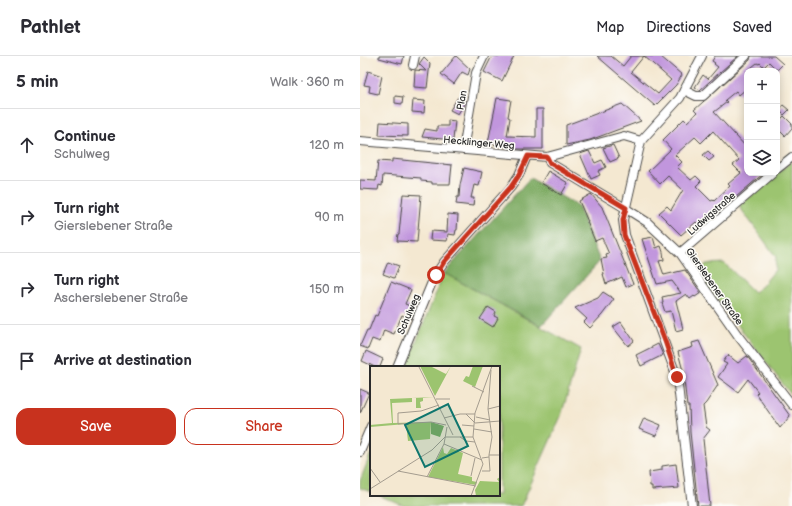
<!DOCTYPE html>
<html lang="en">
<head>
<meta charset="utf-8">
<style>
  body { margin:0; font-family:"Balsamiq Sans",sans-serif; background:#f2f2f3; color:#2b2b33 }
  .controls { position:absolute; right:12px; top:12px; display:grid; overflow:hidden; border-radius:8px; box-shadow:0 2px 10px #0003 }
  .controls button { width:36px; height:36px; display:grid; place-items:center; padding:0; border:0; border-bottom:1px solid #e1e1e2; background:#fff; color:#2b2b33; font:20px sans-serif }
  .stop { position:absolute; width:12px; height:12px; margin:-9px; border:3px solid #c8321e; border-radius:50%; background:#fff }
  .stop.end { background:#c8321e; border-color:#fff; box-shadow:0 1px 4px #0008 }
  .list { margin:0; padding:0; list-style:none }
  h2 { display:flex; justify-content:space-between; align-items:center; height:52px; margin:0; padding:0 16px; font-size:17px }
  h2 small { font-size:13px; font-weight:400; color:#7c7c81 }
  .list li { display:grid; grid-template-columns:26px 1fr auto; gap:12px; align-items:center; box-sizing:border-box; height:72px; padding:0 16px; border-top:1px solid #e1e1e2 }
  .list b { display:block; font-size:15px; white-space:nowrap }
  .list p { margin:0; font-size:13px; white-space:nowrap; color:#7c7c81 }
  .list em { font-size:13px; font-style:normal; color:#7c7c81 }
  .actions { display:flex; gap:8px; padding:12px 16px }
  .actions a { flex:1; padding:9px 0; border:1px solid #c8321e; border-radius:12px; text-align:center; font-size:14px; color:#c8321e }
  .actions .main { background:#c8321e; color:#fff }
  .icon { flex:none; width:22px; height:22px; fill:none; stroke:currentColor; stroke-width:2; stroke-linecap:round; stroke-linejoin:round }
  .map { position:relative; flex:none; width:432px; height:450px; overflow:hidden }
  header { display:flex; align-items:center; gap:24px; box-sizing:border-box; height:56px; padding:0 20px; background:#fff; border-bottom:1px solid #e1e1e2 }
  header strong { font-size:19px }
  nav { display:flex; gap:22px; margin-inline-start:auto; font-size:14px }
  main { display:flex }
  aside { flex:1; background:#fff }
  .map>svg:first-child { display:block }
</style>
</head>
<body>
<header>
<strong>Pathlet</strong>
<nav><a>Map</a><a>Directions</a><a>Saved</a></nav>
</header>
<main>
<aside>
<h2>5 min<small>Walk · 360 m</small></h2>
<ul class="list">
<li><svg class="icon" aria-label="ahead" viewBox="0 0 24 24"><path d="M12 20V5M6 11l6-6 6 6"/></svg><div><b>Continue</b><p>Schulweg</p></div><em>120 m</em></li>
<li><svg class="icon" aria-label="right" viewBox="0 0 24 24"><path d="M7 20v-9h11M14 6l5 5-5 5"/></svg><div><b>Turn right</b><p>Gierslebener Straße</p></div><em>90 m</em></li>
<li><svg class="icon" aria-label="right" viewBox="0 0 24 24"><path d="M7 20v-9h11M14 6l5 5-5 5"/></svg><div><b>Turn right</b><p>Ascherslebener Straße</p></div><em>150 m</em></li>
<li><svg class="icon" aria-label="arrive" viewBox="0 0 24 24"><path d="M6 21V4h12l-3 4 3 4H6"/></svg><div><b>Arrive at destination</b></div></li>
</ul>
<div class="actions"><a class="main">Save</a><a>Share</a></div>
</aside>
<div class="map">
<svg width="432" height="450" viewBox="0 0 432 450">
  <rect width="100%" height="100%" fill="#fdfcf7"/>
  <filter id="ink" filterUnits="userSpaceOnUse"><feTurbulence type="fractalNoise" baseFrequency=".025" numOctaves="2"/><feDisplacementMap in="SourceGraphic" scale="8" xChannelSelector="R" yChannelSelector="G"/><feConvolveMatrix kernelMatrix="1 2 1 2 8 2 1 2 1" color-interpolation-filters="sRGB"/></filter>
  <filter id="wash" filterUnits="userSpaceOnUse"><feTurbulence type="fractalNoise" baseFrequency=".012" numOctaves="4" result="noise"/><feDisplacementMap in="SourceGraphic" scale="16" xChannelSelector="R" yChannelSelector="G"/><feGaussianBlur stdDeviation="0.9" result="paint"/><feColorMatrix in="noise" values="0 0 0 0 0 0 0 0 0 0 0 0 0 0 0 0 0 1.4 0 .05"/><feComposite in="paint" operator="in"/></filter>
  <g filter="url(#wash)">
    <rect width="100%" height="100%" fill="#f4e8d1"/>
    <path fill="#9cc46f" stroke="#64784d" d="M 432,105 L 432,340 L 339,219 L 346,208 L 364,207 L 394,236 L 402,230 L 415,214 L 416,201 L 379,150 Z
      M 84,217 L 221,293 L 201,360 L 161,450 L 44,450 L 18,439 L 139,439 L 139,311 L 46,311 Z
      M 11,397 L 11,436 L 0,432 L 0,425 Z"/>
    <path fill="#7daa62" stroke="#546a46" d="M 170,122 L 218,150 L 240,205 L 181,270 L 84,217 Z"/>
    <g id="blocks">
      <path fill="#c196dd" fill-rule="evenodd" d="M 19,0 L 44,0 L 42,8 L 19,2 Z
        M 96,0 L 110,13 L 108,19 L 102,16 L 94,28 L 81,18 Z
        M 132,0 L 154,0 L 142,25 L 124,16 Z
        M 237,0 L 251,0 L 263,10 L 271,0 L 300,0 L 322,19 L 316,29 L 295,50 ZM 284,0 L 311,24 L 298,38 L 271,16 Z
        M 355,0 L 378,0 L 340,34 L 335,31 L 343,19 L 348,23 L 358,11 L 354,8 L 355,7 L 352,5 Z
        M 391,0 L 414,0 L 423,8 L 417,14 L 409,6 L 404,11 L 400,7 L 399,8 L 397,7 L 387,15 L 387,32 L 379,39 L 376,35 L 365,44 L 367,46 L 354,56 L 387,92 L 387,117 L 404,117 L 341,171 L 336,166 L 321,179 L 299,157 L 307,150 L 311,154 L 323,134 L 308,120 L 300,128 L 288,115 L 311,93 L 303,84 L 324,63 L 327,66 L 337,57 L 334,54 L 390,4 ZM 353,75 L 379,104 L 373,109 L 381,117 L 368,128 L 370,130 L 354,145 L 353,144 L 351,145 L 336,130 L 341,125 L 336,120 L 331,124 L 317,111 L 322,106 L 315,99 L 335,81 L 341,87 Z
        M 64,1 L 70,7 L 67,32 L 54,31 L 55,14 L 66,15 L 59,8 Z
        M 8,15 L 22,20 L 18,38 L 9,36 L 10,30 L 4,29 Z
        M 35,40 L 43,41 L 42,48 L 35,47 Z
        M 98,41 L 106,45 L 98,58 L 90,54 Z
        M 137,42 L 151,44 L 148,61 L 150,62 L 147,80 L 176,81 L 176,53 L 183,53 L 183,93 L 155,93 L 128,87 Z
        M 53,44 L 65,45 L 64,57 L 52,56 Z
        M 262,48 L 281,65 L 230,84 L 206,89 L 206,69 Z
        M 423,49 L 429,54 L 424,59 L 419,54 Z
        M 424,60 L 432,68 L 432,72 L 425,80 L 417,72 L 417,67 Z
        M 88,64 L 95,65 L 93,84 L 62,81 L 65,73 L 77,75 L 77,70 L 88,70 Z
        M 20,66 L 48,68 L 48,80 L 19,79 Z
        M 253,89 L 259,102 L 250,106 L 243,92 Z
        M 229,95 L 235,107 L 242,104 L 246,111 L 238,115 L 240,119 L 231,123 L 220,98 Z
        M 348,95 L 354,101 L 349,105 L 343,99 Z
        M 32,103 L 92,109 L 90,128 L 72,128 L 72,126 L 61,125 L 61,122 L 23,119 L 22,130 L 19,129 L 18,134 L 0,133 L 0,124 L 16,125 L 18,105 L 32,106 Z
        M 104,112 L 122,116 L 119,130 L 114,129 L 111,142 L 114,142 L 113,150 L 96,148 L 97,141 L 99,141 L 100,129 Z
        M 188,115 L 208,127 L 201,139 L 181,127 Z
        M 43,138 L 61,139 L 57,186 L 37,185 L 38,178 L 39,178 Z
        M 231,138 L 242,151 L 273,228 L 266,231 L 262,221 L 246,228 L 243,218 L 244,218 L 241,203 L 247,202 L 246,199 L 249,198 L 242,182 L 235,185 L 227,166 L 228,166 L 219,145 Z
        M 88,158 L 98,159 L 97,174 L 96,174 L 95,179 L 88,178 L 87,185 L 70,184 L 71,175 L 87,176 Z
        M 293,181 L 296,192 L 301,190 L 303,196 L 304,204 L 299,205 L 304,219 L 325,214 L 341,237 L 335,241 L 334,240 L 330,243 L 326,238 L 316,245 L 323,273 L 316,275 L 311,255 L 305,256 L 302,247 L 303,247 L 302,241 L 321,237 L 312,225 L 297,228 L 282,183 Z
        M 28,206 L 39,210 L 34,222 L 23,218 Z
        M 31,226 L 51,234 L 45,248 L 55,252 L 51,263 L 42,259 L 34,278 L 24,274 L 20,286 L 12,283 L 8,293 L 0,290 L 7,274 L 9,274 L 15,259 L 17,260 Z
        M 243,236 L 254,243 L 242,259 L 230,272 L 224,266 L 227,263 L 215,252 L 238,242 Z
        M 128,251 L 136,256 L 134,260 L 138,262 L 133,271 L 120,263 Z
        M 261,266 L 274,285 L 268,290 L 253,271 Z
        M 339,285 L 358,329 L 346,347 L 343,350 L 346,371 L 350,374 L 343,383 L 350,450 L 338,450 L 330,376 L 329,350 L 327,350 L 323,315 L 318,296 L 333,291 L 332,287 Z
        M 298,288 L 303,299 L 281,310 L 276,299 Z
        M 6,295 L 23,303 L 20,311 L 15,311 L 2,305 Z
        M 368,299 L 378,307 L 387,300 L 400,318 L 430,360 L 420,372 L 396,338 L 398,336 L 388,323 L 378,336 L 358,321 L 367,308 L 363,306 Z
        M 0,333 L 9,337 L 0,357 Z
        M 284,362 L 301,369 L 296,380 L 279,373 Z
        M 316,408 L 319,432 L 292,434 L 292,430 L 290,430 L 289,416 L 302,414 L 302,410 Z"/>
    </g>
  </g>
  <g filter="url(#ink)">
    <use href="#blocks" fill-opacity="0" stroke="#494744" stroke-width="1"/>
    <g fill="none" stroke-linecap="round" stroke-linejoin="round">
      <defs>
        <path id="minor" d="M 53,9 L 55,0
          M 324,34 L 336,40 L 343,40 L 386,0
          M 0,85 L 187,101 L 264,80 L 281,85
          M 103,94 L 116,17 L 124,0
          M 187,101 L 190,107 L 265,152 L 287,166 L 320,197 L 379,281 L 432,349
          M 417,113 L 432,101
          M 320,197 L 413,117
          M 37,311 L 75,219 L 84,206 L 151,131 L 159,119 L 167,100
          M 0,396 L 11,370
          M 332,450 L 317,321 L 265,179 L 263,164 L 281,85 L 320,42 L 342,0"/>
      </defs>
      <use href="#minor" stroke="#494744" stroke-width="10"/>
      <use href="#minor" stroke="#fff" stroke-width="8"/>
    </g>
  </g>
  <g fill="none" stroke-linecap="round" stroke-linejoin="round" filter="url(#ink)">
    <path stroke="#c8321e" stroke-width="5" d="M 76,219 L 84,206 L 151,131 L 159,119 L 168,100 L 187,101 L 190,107 L 266,152 L 263,164 L 264,179 L 305,285 L 317,321"/>
  </g>
  <g text-anchor="middle" stroke-width="3" stroke-linejoin="round" paint-order="stroke">
    <g font-size="10" fill="#2b2b2b" stroke="#fdfcf7">
      <text transform="translate(101 44) rotate(-80)" y="4">Plan</text>
      <text transform="translate(119 86) rotate(5)" y="4">Hecklinger Weg</text>
      <text transform="translate(351 157) rotate(-41)" y="4">Ludwigstraße</text>
      <text transform="translate(355 230) rotate(55)" y="4">Gierslebener Straße</text>
      <text transform="translate(48 258) rotate(-67)" y="4">Schulweg</text>
    </g>
  </g>
  <g transform="translate(10 310)">
    <rect width="130" height="130" fill="#f4e8d1"/>
    <path d="M 50,0 L 60,0 L 76,8 L 81,0 L 65,30 ZM 103,0 L 113,0 L 105,21 L 93,15 L 96,10 L 99,11 ZM 64,31 L 53,32 L 53,35 L 50,36 L 51,42 L 46,42 L 46,32 L 42,32 L 42,36 L 22,37 L 23,57 L 61,56 L 60,73 L 38,75 L 36,58 L 0,61 L 0,59 L 22,57 L 20,33 ZM 73,81 L 74,87 L 77,88 L 81,82 L 93,87 L 88,108 L 102,111 L 102,115 L 107,116 L 106,119 L 58,111 ZM 130,111 L 130,130 L 106,130 L 105,124 L 110,115 L 129,116 L 127,113 Z" fill="#9cc46f"/>
    <path d="M 61,56 L 74,60 L 70,71 L 61,68 Z" fill="#7daa62"/>
    <path fill="none" stroke="#a49c8f" stroke-width="1" d="M 49,1 L 83,69M 102,20 L 114,26M 66,33 L 80,33M 69,39 L 51,45 L 28,47 L 28,58 L 61,56 L 76,59M 118,43 L 130,40M 96,48 L 105,57 L 130,55M 106,51 L 120,54M 74,52 L 90,48 L 105,48M 92,59 L 104,60M 104,63 L 122,66M 90,71 L 96,75 L 105,76M 74,78 L 112,94M 119,89 L 122,71 L 118,43 L 121,4M 112,92 L 119,91 L 119,89 L 130,89M 0,102 L 10,116M 28,105 L 106,120M 112,105 L 120,105 L 119,91M 101,110 L 105,92M 57,111 L 74,78 L 77,61M 0,123 L 62,84 L 75,71 L 103,71M 101,130 L 113,98 L 103,71 L 105,47 L 122,0"/>
    <path fill="#0f766e" fill-opacity="0.15" stroke="#0f766e" stroke-width="2" d="M 78,38 L 98,80 L 55,101 L 35,59 Z"/>
    <rect width="130" height="130" fill="none" stroke="#2b2b2b" stroke-width="2"/>
  </g>
</svg>
<div class="controls">
<button>+</button>
<button>−</button>
<button><svg class="icon" aria-label="layers" viewBox="0 0 24 24"><path d="M12 4l9 5-9 5-9-5zM3 14l9 5 9-5"/></svg></button>
</div>
<div class="stop" style="left:76px;top:219px"></div>
<div class="stop end" style="left:317px;top:321px"></div>
</div>
</main>
</body>
</html>
